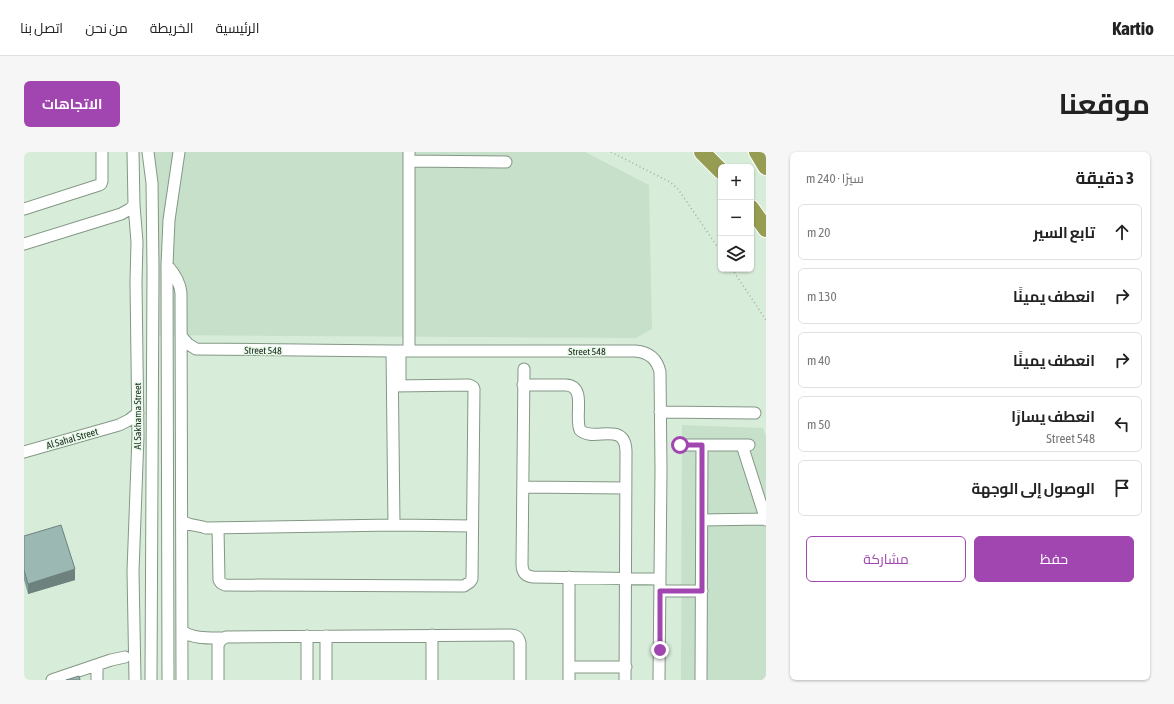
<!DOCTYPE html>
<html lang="ar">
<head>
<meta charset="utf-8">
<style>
  body { margin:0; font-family:"Asap Condensed",Cairo,sans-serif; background:#f6f6f6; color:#222; direction:rtl }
  .controls { position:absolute; right:12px; top:12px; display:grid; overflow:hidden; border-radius:6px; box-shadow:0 1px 3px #0004 }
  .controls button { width:36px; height:36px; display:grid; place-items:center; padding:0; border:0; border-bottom:1px solid #e0e0e0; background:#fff; color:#222; font:20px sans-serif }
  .stop { position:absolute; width:12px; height:12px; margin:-9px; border:3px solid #a146b1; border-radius:50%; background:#fff }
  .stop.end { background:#a146b1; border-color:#fff; box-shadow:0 1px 4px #0008 }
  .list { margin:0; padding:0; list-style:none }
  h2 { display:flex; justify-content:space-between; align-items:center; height:52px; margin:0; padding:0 16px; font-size:17px }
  h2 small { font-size:13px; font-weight:400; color:#767676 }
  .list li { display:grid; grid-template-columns:26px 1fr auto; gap:12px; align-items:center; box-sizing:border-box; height:56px; margin:0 8px 8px; padding:0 8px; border:1px solid #e0e0e0; border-radius:6px }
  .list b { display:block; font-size:15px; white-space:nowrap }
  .list p { margin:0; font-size:13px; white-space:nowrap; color:#767676 }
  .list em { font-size:13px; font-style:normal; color:#767676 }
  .actions { display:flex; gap:8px; padding:12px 16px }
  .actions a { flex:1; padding:9px 0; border:1px solid #a146b1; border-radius:6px; text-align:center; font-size:14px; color:#a146b1 }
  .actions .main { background:#a146b1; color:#fff }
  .icon { flex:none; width:22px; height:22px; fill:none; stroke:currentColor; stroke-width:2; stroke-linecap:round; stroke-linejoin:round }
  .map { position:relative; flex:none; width:742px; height:528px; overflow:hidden; direction:ltr; border-radius:6px }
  header { display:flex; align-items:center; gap:24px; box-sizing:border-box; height:56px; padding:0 20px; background:#fff; border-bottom:1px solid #e0e0e0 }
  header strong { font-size:19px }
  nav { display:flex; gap:22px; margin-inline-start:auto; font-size:14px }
  .intro { display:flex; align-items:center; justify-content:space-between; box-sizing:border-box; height:96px; padding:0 24px }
  h1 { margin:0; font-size:28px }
  .button { padding:10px 18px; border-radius:6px; background:#a146b1; color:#fff; font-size:14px; font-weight:700 }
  main { display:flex; gap:24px; padding:0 24px }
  aside { flex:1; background:#fff; border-radius:6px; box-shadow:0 1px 3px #0004 }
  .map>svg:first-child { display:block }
</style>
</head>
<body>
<header>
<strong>Kartio</strong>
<nav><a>الرئيسية</a><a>الخريطة</a><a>من نحن</a><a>اتصل بنا</a></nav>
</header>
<div class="intro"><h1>موقعنا</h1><a class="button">الاتجاهات</a></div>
<main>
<aside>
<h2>3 دقيقة<small>سيرًا · 240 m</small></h2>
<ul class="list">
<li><svg class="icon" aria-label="ahead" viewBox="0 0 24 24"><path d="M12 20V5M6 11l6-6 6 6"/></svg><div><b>تابع السير</b></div><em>20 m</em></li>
<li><svg class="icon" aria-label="right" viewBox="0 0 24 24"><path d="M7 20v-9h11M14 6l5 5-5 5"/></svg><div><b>انعطف يمينًا</b></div><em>130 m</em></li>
<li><svg class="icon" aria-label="right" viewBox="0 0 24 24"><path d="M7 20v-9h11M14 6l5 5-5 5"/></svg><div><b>انعطف يمينًا</b></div><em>40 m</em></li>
<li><svg class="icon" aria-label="left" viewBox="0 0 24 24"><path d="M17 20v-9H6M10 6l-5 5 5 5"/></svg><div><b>انعطف يسارًا</b><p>Street 548</p></div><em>50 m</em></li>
<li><svg class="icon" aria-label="arrive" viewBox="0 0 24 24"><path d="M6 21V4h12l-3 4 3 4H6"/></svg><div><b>الوصول إلى الوجهة</b></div></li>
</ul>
<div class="actions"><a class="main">حفظ</a><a>مشاركة</a></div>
</aside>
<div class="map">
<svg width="742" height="528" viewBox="0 0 742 528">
  <rect width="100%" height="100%" fill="#d8ecda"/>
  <path fill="#c7e0ca" d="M 126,0 L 561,0 L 625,33 L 628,177 L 612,186 L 124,183 Z
    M 658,273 L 739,276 L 742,284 L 742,528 L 657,528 Z"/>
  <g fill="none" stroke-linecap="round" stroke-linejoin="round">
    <defs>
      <path id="minor" d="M 109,0 L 110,53 L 113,90 L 112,130 L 114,284 L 109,419 L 111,528
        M 124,0 L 128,31 L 129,118 L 127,528
        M 385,0 L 385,199
        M 385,9 L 482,10
        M 0,57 L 75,33 L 77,32 L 78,29 L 78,0
        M 0,92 L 97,62 L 106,57 L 110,53
        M 143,113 C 151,122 156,130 157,141 L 158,528
        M 158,185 L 164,192 L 172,197 L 368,199 L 611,199 C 624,200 633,206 636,220 L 637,318 L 635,528
        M 368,199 L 370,373
        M 500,217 L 498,412 C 498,420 501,424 509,425 L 636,427
        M 376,233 L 376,199
        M 499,233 L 542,233 C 563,234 550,264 556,278 C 569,291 601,268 602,299 L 601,528
        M 636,260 L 731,261
        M 656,293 L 725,293
        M 718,293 L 742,368
        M 0,300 L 95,273 L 105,268 L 114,261
        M 499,335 L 602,336
        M 678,368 L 742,367
        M 158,369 C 165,374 174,373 182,376 L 370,373 L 448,374
        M 194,376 L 195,428 L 197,431 L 201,433 L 440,434 L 446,430 L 448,427 L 450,237 L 449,235 L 445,233 L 369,234
        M 545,425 L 545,528
        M 636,439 L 678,439
        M 158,479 C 169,487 185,486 199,486
        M 302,484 L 302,528
        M 545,515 L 602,515
        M 28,528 L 87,508 L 101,505
        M 73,528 L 73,513
        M 144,528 L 143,113 L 145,68 L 155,0
        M 194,528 L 194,493 L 197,488 L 202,485 L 487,483 C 492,483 495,486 496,491 L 496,528
        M 283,528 L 283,484
        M 408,528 L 408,483
        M 677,528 L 678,293"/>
      <path id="highway" d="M 678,0 L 697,19
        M 733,0 L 742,15
        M 727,56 L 742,77"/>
    </defs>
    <use href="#minor" stroke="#849786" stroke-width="13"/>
    <use href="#highway" stroke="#fff" stroke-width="18"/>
    <path stroke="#9eaea0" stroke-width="1.5" stroke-dasharray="1 3" stroke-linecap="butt" d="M 587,0 L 646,30 L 654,37 L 697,100
      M 708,117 L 742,168"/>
    <use href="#minor" stroke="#fff" stroke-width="11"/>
    <use href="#highway" stroke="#969d53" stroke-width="16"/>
  </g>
  <path fill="#869e9a" d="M 0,384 L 51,428 L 4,442 L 0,428 Z"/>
  <path fill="#6d817d" d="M 51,417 L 51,428 L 4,442 L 4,432 Z"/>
  <path fill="#9cb8b3" stroke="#6d817d" d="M 37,373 L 51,417 L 4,432 L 0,418 L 0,384 Z
    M 55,524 L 56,528 L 42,528 Z"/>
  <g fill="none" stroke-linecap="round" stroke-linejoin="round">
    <path stroke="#a146b1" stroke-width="5" d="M 636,498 L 636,439 L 678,439 L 678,293 L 656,293"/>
  </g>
  <g text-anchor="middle" stroke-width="3" stroke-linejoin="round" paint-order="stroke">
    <g font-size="10" fill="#1e251f" stroke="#e5f9e7">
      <text transform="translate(239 198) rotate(1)" y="4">Street 548</text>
      <text x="563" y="203">Street 548</text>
      <text transform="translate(113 264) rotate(-90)" y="4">Al Sakhama Street</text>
      <text transform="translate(48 286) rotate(-16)" y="4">Al Sahal Street</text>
    </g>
  </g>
</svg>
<div class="controls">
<button>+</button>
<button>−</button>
<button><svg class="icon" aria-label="layers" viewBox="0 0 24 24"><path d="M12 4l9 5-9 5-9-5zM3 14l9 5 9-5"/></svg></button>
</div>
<div class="stop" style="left:656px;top:293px"></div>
<div class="stop end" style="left:636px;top:498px"></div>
</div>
</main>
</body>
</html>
